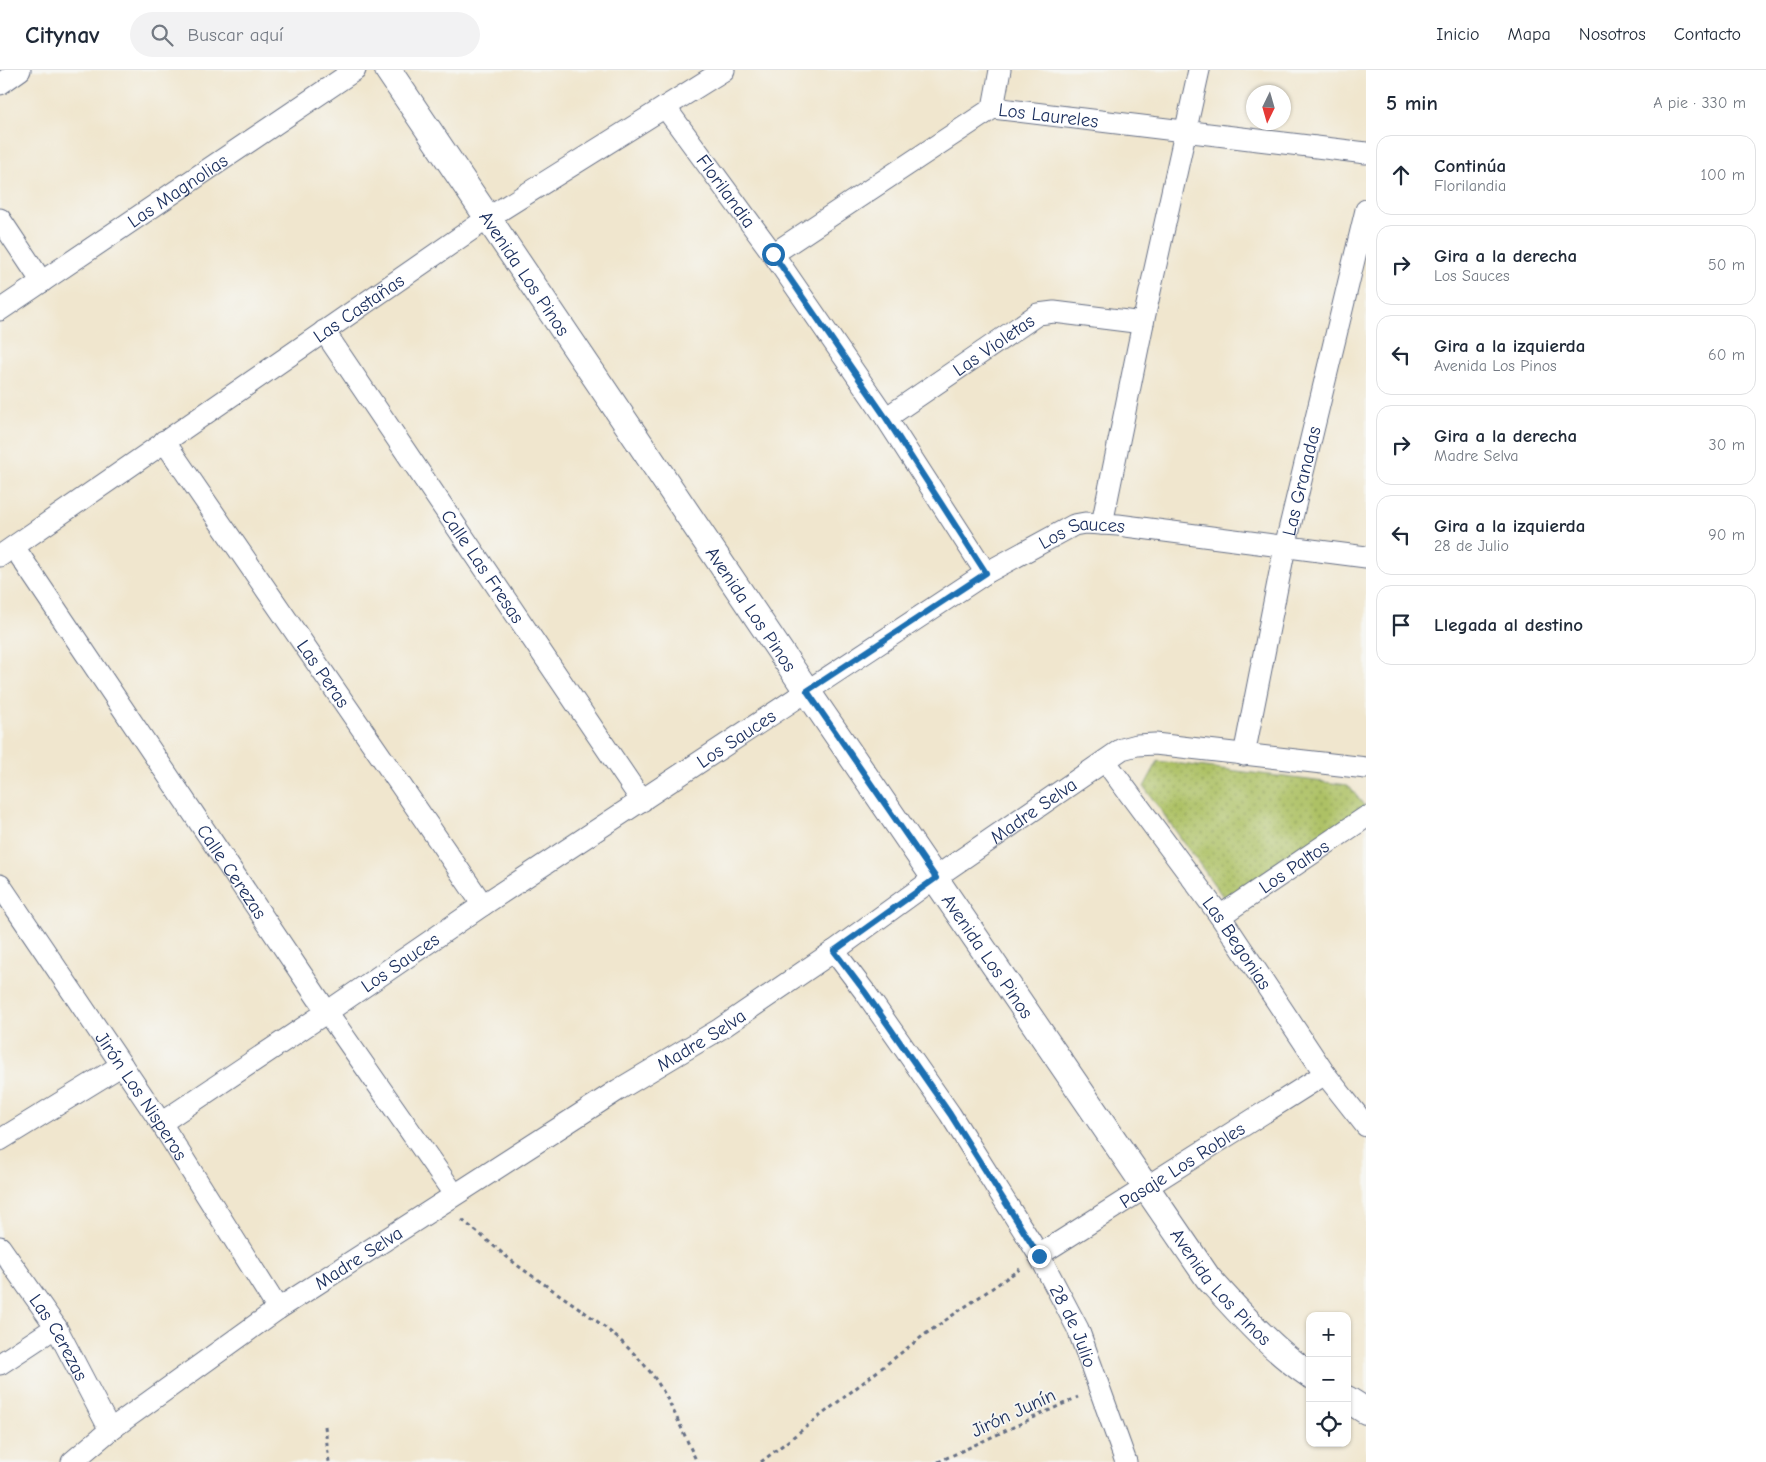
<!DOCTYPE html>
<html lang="es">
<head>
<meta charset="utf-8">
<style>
  body { margin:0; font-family:"Comic Neue",sans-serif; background:#f2f2f3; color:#1f2937 }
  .controls { position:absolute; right:15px; bottom:15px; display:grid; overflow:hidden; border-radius:10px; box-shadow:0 1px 4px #0004 }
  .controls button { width:45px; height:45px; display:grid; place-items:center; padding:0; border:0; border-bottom:1px solid #e0e1e3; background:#fff; color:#1f2937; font:25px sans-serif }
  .compass { position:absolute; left:1246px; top:15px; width:45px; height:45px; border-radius:50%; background:#fff; box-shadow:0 1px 4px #0004; rotate:185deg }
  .stop { position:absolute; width:15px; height:15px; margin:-11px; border:4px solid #1f6fb2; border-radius:50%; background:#fff }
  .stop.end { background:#1f6fb2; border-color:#fff; box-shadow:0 1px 5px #0008 }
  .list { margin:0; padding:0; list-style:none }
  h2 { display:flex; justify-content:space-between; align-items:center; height:65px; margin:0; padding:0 20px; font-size:21px }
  h2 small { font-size:16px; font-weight:400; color:#747a83 }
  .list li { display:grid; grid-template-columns:32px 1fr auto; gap:15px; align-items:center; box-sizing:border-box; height:80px; margin:0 10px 10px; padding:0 10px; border:1px solid #e0e1e3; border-radius:15px }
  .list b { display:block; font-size:19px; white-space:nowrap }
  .list p { margin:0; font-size:16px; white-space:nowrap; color:#747a83 }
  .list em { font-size:16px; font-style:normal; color:#747a83 }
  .icon { flex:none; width:28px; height:28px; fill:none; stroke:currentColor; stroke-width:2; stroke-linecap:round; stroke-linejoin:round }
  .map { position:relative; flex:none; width:1366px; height:1392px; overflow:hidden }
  header { display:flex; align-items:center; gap:30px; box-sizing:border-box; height:70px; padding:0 25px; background:#fff; border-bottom:1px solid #e0e1e3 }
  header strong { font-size:24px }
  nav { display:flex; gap:28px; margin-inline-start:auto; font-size:18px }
  .search { width:350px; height:45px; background:#f2f2f3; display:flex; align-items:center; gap:12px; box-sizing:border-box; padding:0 18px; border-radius:28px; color:#747a83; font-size:19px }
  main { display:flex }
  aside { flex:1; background:#fff }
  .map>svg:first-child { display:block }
</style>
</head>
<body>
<header>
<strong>Citynav</strong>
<div class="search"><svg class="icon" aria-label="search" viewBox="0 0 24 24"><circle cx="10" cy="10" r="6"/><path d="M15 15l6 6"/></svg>Buscar aquí</div>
<nav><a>Inicio</a><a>Mapa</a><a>Nosotros</a><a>Contacto</a></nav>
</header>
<main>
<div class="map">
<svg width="1366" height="1392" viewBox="0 0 1366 1392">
  <defs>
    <pattern id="park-dots" width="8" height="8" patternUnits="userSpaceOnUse" patternTransform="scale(1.25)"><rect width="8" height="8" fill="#adc165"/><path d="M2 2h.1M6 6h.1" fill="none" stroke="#8c9d56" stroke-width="1.8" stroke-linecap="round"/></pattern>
  </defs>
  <rect width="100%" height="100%" fill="#f6f6f2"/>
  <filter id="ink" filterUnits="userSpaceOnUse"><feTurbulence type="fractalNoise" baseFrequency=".02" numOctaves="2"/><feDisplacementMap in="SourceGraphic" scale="10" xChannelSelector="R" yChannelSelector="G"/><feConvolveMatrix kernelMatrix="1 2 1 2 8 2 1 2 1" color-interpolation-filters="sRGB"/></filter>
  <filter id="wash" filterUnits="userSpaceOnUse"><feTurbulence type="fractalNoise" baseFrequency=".0096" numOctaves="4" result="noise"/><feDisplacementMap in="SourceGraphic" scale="20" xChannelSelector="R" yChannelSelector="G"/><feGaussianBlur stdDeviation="1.12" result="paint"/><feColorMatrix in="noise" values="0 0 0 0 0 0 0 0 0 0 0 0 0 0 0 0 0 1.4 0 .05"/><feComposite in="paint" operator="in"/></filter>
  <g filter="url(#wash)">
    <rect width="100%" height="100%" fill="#f0e6ce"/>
    <path fill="url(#park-dots)" stroke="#647862" d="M 1158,691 L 1348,715 L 1366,738 L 1226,831 L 1144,717 Z"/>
  </g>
  <g filter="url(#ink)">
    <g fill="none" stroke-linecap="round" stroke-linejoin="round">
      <defs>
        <g id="minor">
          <path d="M 0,14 L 20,0"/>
          <path id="s1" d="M 665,37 L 773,184 L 886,348 L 986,503"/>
          <path d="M 993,38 L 1000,0"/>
          <path d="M 0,149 L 42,212"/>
          <path id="s2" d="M 773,184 L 993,38 L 1366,83"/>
          <path id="s3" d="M 0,240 L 355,0"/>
          <path id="s4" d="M 324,261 L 642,731"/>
          <path id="s5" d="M 886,348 L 1038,244 L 1054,242 L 1143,253"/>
          <path id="s6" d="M 164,371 L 483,835"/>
          <path d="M 1102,454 L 1143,253 L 1199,0"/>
          <path id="s7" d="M 14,477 L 327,942 L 454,1124"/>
          <path id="s8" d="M 0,486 L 488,148 L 724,0"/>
          <path id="s9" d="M 1244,685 L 1285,477 L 1366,140"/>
          <path id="s10" d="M 1105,691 L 1220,846 L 1325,1004 L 1366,1056"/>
          <path id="s11" d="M 0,815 L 161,1053 L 278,1239"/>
          <path id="s12" d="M 1220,846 L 1366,747"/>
          <path id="s13" d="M 834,881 L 865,922 L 950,1044 L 1039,1185 L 1078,1259 L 1126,1392"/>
          <path id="s14" d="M 161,1053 L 327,942 L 483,835 L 986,503 L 1074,455 L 1085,453 L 1118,455 L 1366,487"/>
          <path d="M 0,1070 L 122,995"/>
          <path id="s15" d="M 0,1177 L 56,1257 L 110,1360"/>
          <path id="s16" d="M 1039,1185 L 1325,1004"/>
          <path d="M 0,1294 L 56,1257"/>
          <path id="s17" d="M 72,1392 L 110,1360 L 278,1239 L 618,1020 L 720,959 L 834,881 L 936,807 L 1122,679 L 1137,675 L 1155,674 L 1366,698"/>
        </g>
        <g id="tertiary">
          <path id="s18" d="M 388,0 L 807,621 L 1208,1208 C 1239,1242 1271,1279 1310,1305"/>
          <path d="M 1347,1329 L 1366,1341"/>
        </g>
      </defs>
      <use href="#minor" stroke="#666f85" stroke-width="23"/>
      <use href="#tertiary" stroke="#666f85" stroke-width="28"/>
      <path stroke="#666f85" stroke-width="3" stroke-dasharray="4 4" stroke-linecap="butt" d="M 462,1150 C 482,1165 501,1183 521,1198 C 567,1231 619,1260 654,1307 C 672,1333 683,1363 697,1392
        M 325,1356 L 329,1392
        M 761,1392 L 924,1265 L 1020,1199
        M 938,1392 L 1078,1327"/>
      <use href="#minor" stroke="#fff" stroke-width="21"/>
      <use href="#tertiary" stroke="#fff" stroke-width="26"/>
    </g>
  </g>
  <g fill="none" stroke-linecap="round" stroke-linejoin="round" filter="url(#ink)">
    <path stroke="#1f6fb2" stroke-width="6" d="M 773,184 L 886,348 L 986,503 L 807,621 L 936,808 L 834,881 L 865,922 L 950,1044 L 1039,1186"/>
  </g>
  <g text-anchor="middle" stroke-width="4" stroke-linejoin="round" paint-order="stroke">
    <g font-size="19" fill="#1b2f5e" stroke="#f6f6f2">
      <text dy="7" stroke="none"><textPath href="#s2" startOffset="320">Los Laureles</textPath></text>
      <text dy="7" stroke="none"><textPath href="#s3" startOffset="214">Las Magnolias</textPath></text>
      <text dy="7" stroke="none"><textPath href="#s1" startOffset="104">Florilandia</textPath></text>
      <text dy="7" stroke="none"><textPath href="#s18" startOffset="245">Avenida Los Pinos</textPath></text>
      <text dy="7" stroke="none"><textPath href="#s8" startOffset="436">Las Castañas</textPath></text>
      <text dy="7" stroke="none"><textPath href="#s5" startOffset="130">Las Violetas</textPath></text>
      <text dy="7" stroke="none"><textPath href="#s9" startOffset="280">Las Granadas</textPath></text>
      <text dy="7" stroke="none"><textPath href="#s14" startOffset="1098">Los Sauces</textPath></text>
      <text dy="7" stroke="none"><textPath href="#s4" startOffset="284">Calle Las Fresas</textPath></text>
      <text dy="7" stroke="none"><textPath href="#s18" startOffset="650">Avenida Los Pinos</textPath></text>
      <text dy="7" stroke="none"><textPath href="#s6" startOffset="282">Las Peras</textPath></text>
      <text dy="7" stroke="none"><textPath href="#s14" startOffset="692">Los Sauces</textPath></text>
      <text dy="7" stroke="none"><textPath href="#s17" startOffset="1162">Madre Selva</textPath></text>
      <text dy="7" stroke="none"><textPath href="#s12" startOffset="89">Los Paltos</textPath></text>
      <text dy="7" stroke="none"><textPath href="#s7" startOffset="391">Calle Cerezas</textPath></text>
      <text dy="7" stroke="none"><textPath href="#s10" startOffset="225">Las Begonias</textPath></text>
      <text dy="7" stroke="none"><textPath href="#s18" startOffset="1070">Avenida Los Pinos</textPath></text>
      <text dy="7" stroke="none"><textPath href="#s14" startOffset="288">Los Sauces</textPath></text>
      <text dy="7" stroke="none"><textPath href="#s17" startOffset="758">Madre Selva</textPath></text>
      <text dy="7" stroke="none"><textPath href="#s11" startOffset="254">Jirón Los Nisperos</textPath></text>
      <text dy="7" stroke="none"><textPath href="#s16" startOffset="169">Pasaje Los Robles</textPath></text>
      <text dy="7" stroke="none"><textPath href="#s17" startOffset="352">Madre Selva</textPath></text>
      <text dy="7" stroke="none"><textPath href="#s18" startOffset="1475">Avenida Los Pinos</textPath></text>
      <text dy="7" stroke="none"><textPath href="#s13" startOffset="446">28 de Julio</textPath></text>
      <text dy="7" stroke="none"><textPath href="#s15" startOffset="108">Las Cerezas</textPath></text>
      <text transform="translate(1013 1342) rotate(-25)" y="7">Jirón Junín</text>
    </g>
  </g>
</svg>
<div class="controls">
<button>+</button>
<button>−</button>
<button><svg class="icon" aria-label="locate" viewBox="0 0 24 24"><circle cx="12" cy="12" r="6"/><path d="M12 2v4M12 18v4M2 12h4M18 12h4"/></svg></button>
</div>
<svg class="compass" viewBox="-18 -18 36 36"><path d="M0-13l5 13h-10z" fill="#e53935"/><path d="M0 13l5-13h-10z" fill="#747a83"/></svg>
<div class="stop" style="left:773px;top:184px"></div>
<div class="stop end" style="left:1039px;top:1186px"></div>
</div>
<aside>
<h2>5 min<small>A pie · 330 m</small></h2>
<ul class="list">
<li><svg class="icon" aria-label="ahead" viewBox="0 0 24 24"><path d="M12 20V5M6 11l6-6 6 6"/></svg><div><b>Continúa</b><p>Florilandia</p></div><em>100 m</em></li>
<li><svg class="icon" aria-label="right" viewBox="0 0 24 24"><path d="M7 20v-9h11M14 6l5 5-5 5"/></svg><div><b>Gira a la derecha</b><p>Los Sauces</p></div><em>50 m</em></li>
<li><svg class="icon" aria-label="left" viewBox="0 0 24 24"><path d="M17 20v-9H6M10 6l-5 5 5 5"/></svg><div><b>Gira a la izquierda</b><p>Avenida Los Pinos</p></div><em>60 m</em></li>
<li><svg class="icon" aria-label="right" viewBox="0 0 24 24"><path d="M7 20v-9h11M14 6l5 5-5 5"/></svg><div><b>Gira a la derecha</b><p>Madre Selva</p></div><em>30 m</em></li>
<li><svg class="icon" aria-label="left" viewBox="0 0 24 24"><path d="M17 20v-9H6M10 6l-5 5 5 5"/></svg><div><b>Gira a la izquierda</b><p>28 de Julio</p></div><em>90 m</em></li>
<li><svg class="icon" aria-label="arrive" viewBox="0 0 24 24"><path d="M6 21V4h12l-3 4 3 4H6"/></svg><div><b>Llegada al destino</b></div></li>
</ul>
</aside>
</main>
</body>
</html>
